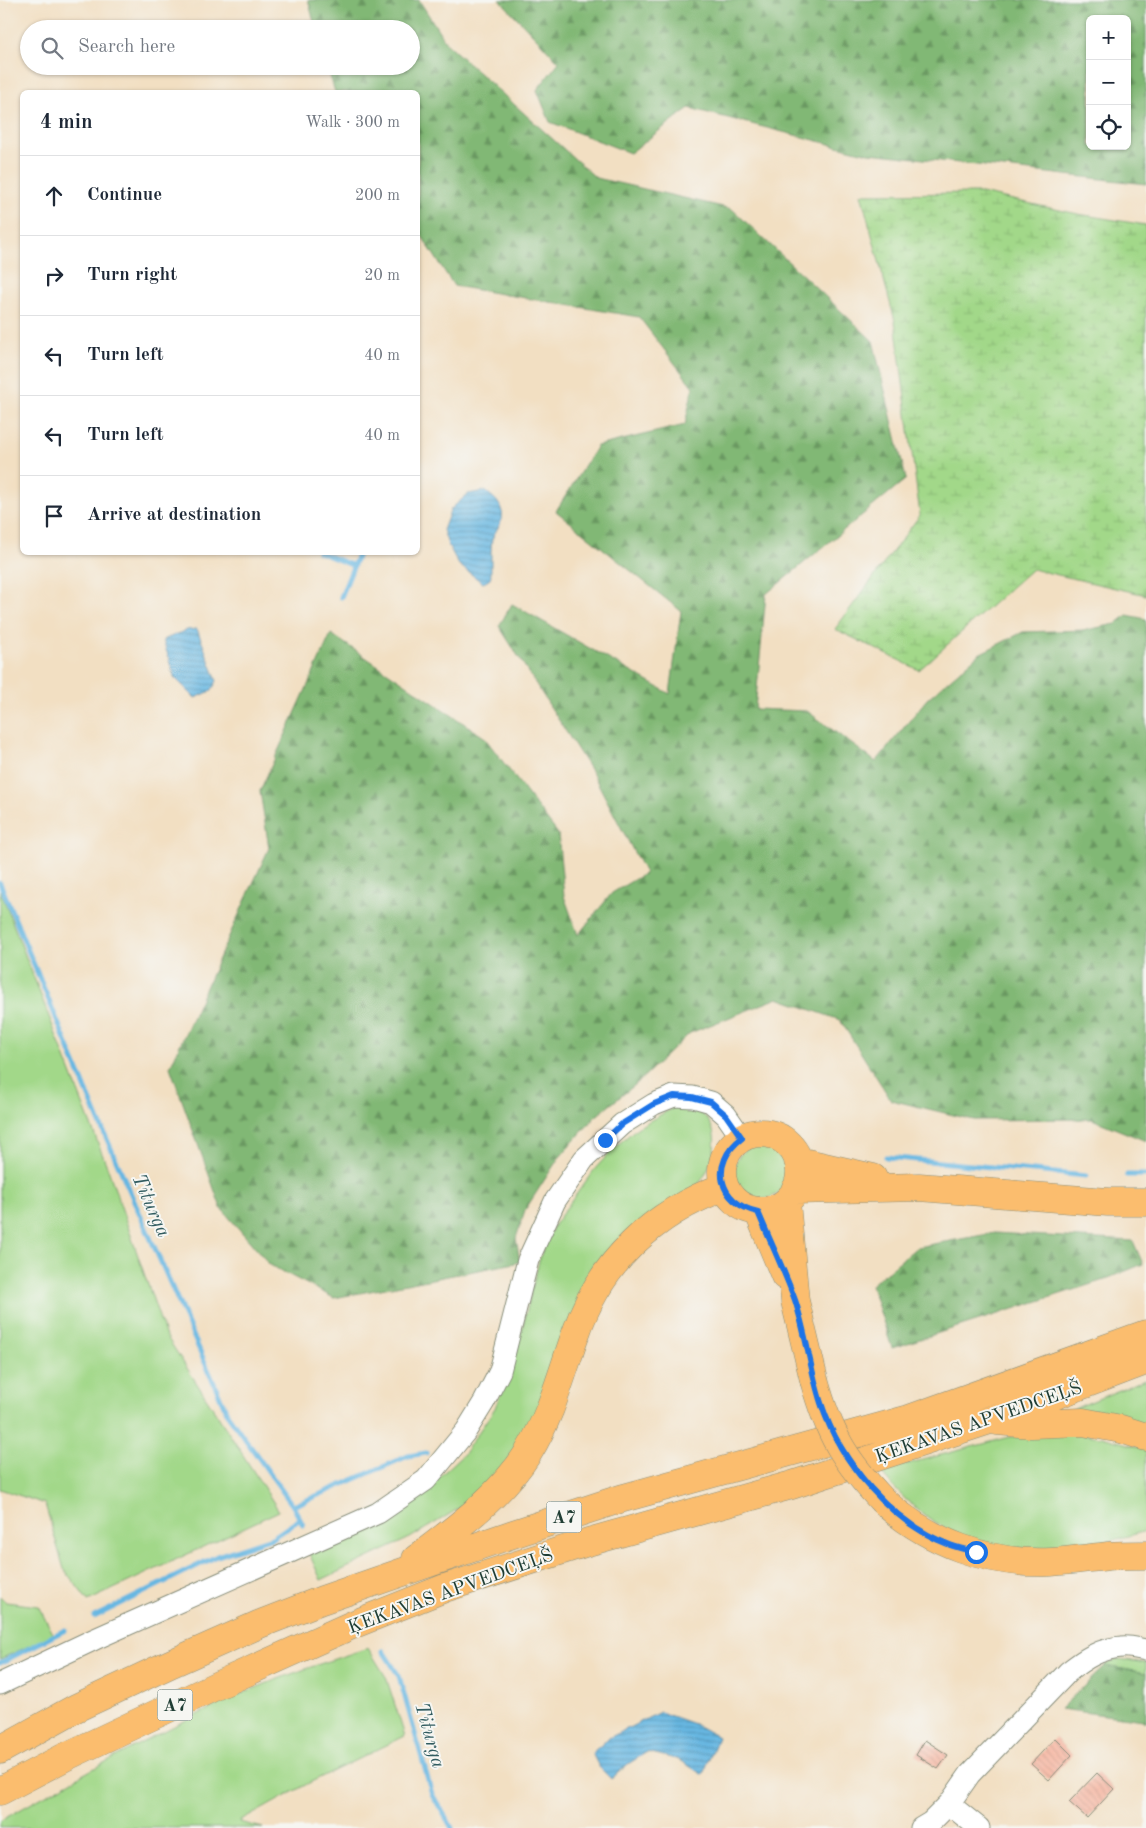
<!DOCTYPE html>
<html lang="en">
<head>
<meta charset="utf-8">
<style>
  body { margin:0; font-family:"Old Standard TT",serif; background:#f6f6f7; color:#1f2937 }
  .controls { position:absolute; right:15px; top:15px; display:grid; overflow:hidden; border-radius:8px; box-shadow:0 1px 4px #0004 }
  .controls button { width:45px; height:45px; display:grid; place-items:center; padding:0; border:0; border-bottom:1px solid #e0e1e3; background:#fff; color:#1f2937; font:25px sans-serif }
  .stop { position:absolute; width:15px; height:15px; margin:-11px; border:4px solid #1a73e8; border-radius:50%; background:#fff }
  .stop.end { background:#1a73e8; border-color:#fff; box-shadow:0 1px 5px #0008 }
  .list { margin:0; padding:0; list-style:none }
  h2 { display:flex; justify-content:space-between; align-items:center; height:65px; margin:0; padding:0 20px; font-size:21px }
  h2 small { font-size:16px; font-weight:400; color:#747a83 }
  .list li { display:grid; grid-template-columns:32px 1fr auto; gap:15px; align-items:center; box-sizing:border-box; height:80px; padding:0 20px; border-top:1px solid #e0e1e3 }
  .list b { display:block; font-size:19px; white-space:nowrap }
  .list em { font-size:16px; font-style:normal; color:#747a83 }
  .icon { flex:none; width:28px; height:28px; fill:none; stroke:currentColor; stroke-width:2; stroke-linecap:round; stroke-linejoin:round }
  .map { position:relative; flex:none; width:1146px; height:1828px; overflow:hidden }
  .search { position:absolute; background:#fff; box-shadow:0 1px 4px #0004; left:20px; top:20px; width:400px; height:55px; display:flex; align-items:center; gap:12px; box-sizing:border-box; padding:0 18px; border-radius:28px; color:#747a83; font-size:19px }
  .panel { position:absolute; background:#fff; box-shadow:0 1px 4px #0004; left:20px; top:90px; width:400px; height:465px; border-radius:8px }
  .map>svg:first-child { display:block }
</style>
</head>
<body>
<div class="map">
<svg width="1146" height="1828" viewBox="0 0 1146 1828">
  <defs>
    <pattern id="forest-firs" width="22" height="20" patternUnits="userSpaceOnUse" patternTransform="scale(1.25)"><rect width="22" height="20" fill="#81b875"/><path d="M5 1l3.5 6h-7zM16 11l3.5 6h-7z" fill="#699761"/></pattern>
    <pattern id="wetland-marsh" width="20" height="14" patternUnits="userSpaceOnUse" patternTransform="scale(1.25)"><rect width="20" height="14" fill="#a2d889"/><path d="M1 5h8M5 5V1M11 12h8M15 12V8" fill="none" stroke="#8bba77"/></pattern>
    <pattern id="water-rules" width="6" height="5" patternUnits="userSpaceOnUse" patternTransform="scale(1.25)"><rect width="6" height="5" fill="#67b7e2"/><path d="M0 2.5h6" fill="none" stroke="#5496b8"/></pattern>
    <pattern id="building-back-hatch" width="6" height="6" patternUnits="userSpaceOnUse" patternTransform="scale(1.25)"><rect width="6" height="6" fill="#f7b19b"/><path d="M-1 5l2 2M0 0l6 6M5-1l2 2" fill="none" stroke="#d39986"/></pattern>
  </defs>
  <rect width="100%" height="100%" fill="#f6f6f2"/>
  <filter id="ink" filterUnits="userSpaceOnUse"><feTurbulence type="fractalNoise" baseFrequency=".02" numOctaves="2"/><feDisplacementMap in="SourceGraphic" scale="10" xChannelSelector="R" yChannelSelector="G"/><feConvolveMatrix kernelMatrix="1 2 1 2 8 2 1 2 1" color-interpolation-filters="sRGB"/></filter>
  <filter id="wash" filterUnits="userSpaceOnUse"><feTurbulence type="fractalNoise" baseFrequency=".0096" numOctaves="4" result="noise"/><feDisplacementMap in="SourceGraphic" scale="20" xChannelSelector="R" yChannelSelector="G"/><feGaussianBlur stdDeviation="1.12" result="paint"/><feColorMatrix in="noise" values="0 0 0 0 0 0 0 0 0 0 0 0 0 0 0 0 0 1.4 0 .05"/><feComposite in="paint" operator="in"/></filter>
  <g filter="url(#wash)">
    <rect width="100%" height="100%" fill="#f2dfc2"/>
    <path fill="#a2d889" stroke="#608a5e" d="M 0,890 L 108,1169 L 165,1334 L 279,1511 L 88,1601 L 64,1569 L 45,1504 L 0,1489 Z
      M 676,1106 C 681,1106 688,1106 692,1108 C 726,1123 716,1162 698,1185 L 622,1241 L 545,1407 L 511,1460 L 468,1503 L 410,1538 L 321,1580 L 308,1551 L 405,1508 L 463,1455 L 495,1408 L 517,1350 L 540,1257 L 554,1225 L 594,1170 L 614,1148 L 637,1128 Z
      M734 1172a27 27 0 1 1 54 0a27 27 0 1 1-54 0Z
      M 1146,1379 L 1146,1426 L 1071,1410 Z
      M 1061,1431 L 1102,1437 L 1146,1449 L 1146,1531 C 1128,1536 1109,1542 1091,1546 C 1071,1551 1050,1550 1030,1549 C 1020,1548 1010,1548 1000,1546 C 951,1540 909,1509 880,1471 L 1010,1437 Z
      M 0,1596 L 6,1602 L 38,1606 L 54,1635 L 0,1659 Z
      M 368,1648 L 386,1677 L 405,1736 L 309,1783 L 239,1822 L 263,1828 L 0,1828 L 0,1821 C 71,1781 141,1741 215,1706 C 264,1682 316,1665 368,1648 Z
      M 1119,1659 L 1146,1663 L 1146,1673 L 1105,1666 L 1105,1665 Z"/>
    <path fill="url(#forest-firs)" stroke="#507a54" fill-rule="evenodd" d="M 308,0 L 419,0 L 447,44 L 596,178 L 732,209 L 873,341 L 906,479 L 766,594 L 755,709 L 807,711 L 876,762 L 927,699 L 979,654 L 1023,632 L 1086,630 L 1116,624 L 1127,615 L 1146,619 L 1146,1141 L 1092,1119 L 974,1120 L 891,1100 L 840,1020 L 778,998 L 690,1033 L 636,1084 L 595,1117 L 558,1159 L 525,1210 L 516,1238 L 520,1262 L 334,1298 L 270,1265 L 221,1208 L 170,1067 L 269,848 L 260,791 L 331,634 L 484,737 L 558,834 L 564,896 L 578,935 L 612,893 L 645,873 L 593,774 L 499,626 L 512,604 L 670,694 L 681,611 L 556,511 L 597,446 L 685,425 L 693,387 L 639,317 L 454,286 L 418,230 L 418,92 L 335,92 L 327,66 L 411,66 L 411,29 L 316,29 Z
      M 500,0 L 1146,0 L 1146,184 L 861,152 L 689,108 L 630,153 L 550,122 L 537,90 L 559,62 ZM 1090,19 L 1127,19 L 1127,146 L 1090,146 Z
      M 994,1233 L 1133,1241 L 1143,1264 L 1101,1281 L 892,1348 L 871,1285 L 917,1247 Z
      M 1105,1666 L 1146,1673 L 1146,1722 L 1143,1720 L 1060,1709 Z"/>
    <path fill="url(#wetland-marsh)" stroke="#608a5e" d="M 981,193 L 1078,214 L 1146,225 L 1146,595 L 1032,569 L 919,670 L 835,629 L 920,515 L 895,321 L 861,194 Z"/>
    <path fill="url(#water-rules)" stroke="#437a8b" d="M 485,491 C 493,497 500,502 502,512 C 505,521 494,531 492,540 C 490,548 492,576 490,579 C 489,580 484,583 483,583 L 459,565 L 448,545 L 443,530 L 451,509 L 468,494 Z
      M 197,629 L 217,681 L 211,691 L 195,698 L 175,678 L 163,640 L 187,630 Z
      M 660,1712 L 694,1724 L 718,1737 L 703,1775 L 680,1760 L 647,1752 L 628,1764 L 611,1779 L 599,1767 L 592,1753 L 609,1738 Z"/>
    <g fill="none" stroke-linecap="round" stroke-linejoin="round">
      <path stroke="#67b7e2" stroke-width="5" d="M 319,552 L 354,566
        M 341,597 L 359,552
        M 0,883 L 99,1121 L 228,1415 L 293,1506 L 303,1525
        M 886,1157 L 1086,1176
        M 1127,1175 L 1146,1175
        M 293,1506 L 408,1456 L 426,1453
        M 94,1617 L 217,1556 L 272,1538 L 300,1519
        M 383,1651 L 399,1676 L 432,1794 L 452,1828
        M 0,1663 L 65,1630"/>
    </g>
    <g id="blocks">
      <path fill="url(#building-back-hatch)" d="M 1055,1738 L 1072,1755 L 1049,1780 L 1031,1764 Z
        M 925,1740 L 948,1755 L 938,1769 L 916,1755 Z
        M 1097,1773 L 1114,1789 L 1087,1818 L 1069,1802 Z"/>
    </g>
  </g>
  <g filter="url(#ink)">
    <use href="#blocks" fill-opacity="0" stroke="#888e7b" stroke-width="1"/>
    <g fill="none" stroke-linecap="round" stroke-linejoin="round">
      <defs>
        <path id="minor" d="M 0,1684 L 95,1639 L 378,1513 L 426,1480 L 466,1431 L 484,1402 L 500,1371 L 528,1260 L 555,1201 L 584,1159 L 622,1124 L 654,1104 L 674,1096 L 693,1097 L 711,1102 L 726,1115 L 742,1138
          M 949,1804 L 979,1828
          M 921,1828 L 931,1822 L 949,1804 L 970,1774 L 1068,1672 C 1084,1659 1101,1648 1122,1647 C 1130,1646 1139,1649 1146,1650"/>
        <path id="major" d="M722 1172a39 39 0 1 1 78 0a39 39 0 1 1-78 0Z
          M 798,1161 L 873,1178
          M 795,1190 L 919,1187 L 1108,1202 L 1146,1202
          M 786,1202 L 795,1301 L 814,1380
          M 758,1211 L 785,1276
          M 883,1501 C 928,1542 989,1565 1051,1562 C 1070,1561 1089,1558 1108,1556 C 1120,1555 1133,1555 1146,1555"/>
        <path id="highway" d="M 997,1421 L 1031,1424 L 1083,1422 L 1121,1429 L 1146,1437
          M 416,1559 C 455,1529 501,1496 528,1453 C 552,1414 561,1375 576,1333 C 600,1262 655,1212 724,1187
          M 0,1750 L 76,1708 L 170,1664 L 260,1624 L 322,1600 L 513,1534 L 620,1499 L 909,1419 L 1146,1334
          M 0,1791 L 65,1757 L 218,1685 L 352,1625 L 445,1588 L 588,1542 L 792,1485 L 990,1420 L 1146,1361"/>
      </defs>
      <use href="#minor" stroke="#888e7b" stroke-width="23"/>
      <use href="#major" stroke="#888e7b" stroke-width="29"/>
      <use href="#highway" stroke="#888e7b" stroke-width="29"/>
      <use href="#minor" stroke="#fff" stroke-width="21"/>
      <use href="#major" stroke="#fbbd6e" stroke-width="28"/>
      <use href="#highway" stroke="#fbbd6e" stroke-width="28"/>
      <defs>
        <path id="major-bridge" d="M 814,1380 C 829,1434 844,1460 883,1501"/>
      </defs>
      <use href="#major-bridge" stroke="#888e7b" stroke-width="29" stroke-linecap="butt"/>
      <use href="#major-bridge" stroke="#fbbd6e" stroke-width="28"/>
    </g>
  </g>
  <g fill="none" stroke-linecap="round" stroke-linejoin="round" filter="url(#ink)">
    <path stroke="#1a73e8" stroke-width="6" d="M 605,1140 L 622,1124 L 654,1104 L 674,1096 L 692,1097 L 711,1102 L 726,1115 L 742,1138 C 709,1163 718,1203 758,1212 C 770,1241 784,1270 795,1300 C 806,1333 810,1369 821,1403 C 840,1462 891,1523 950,1545 C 958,1548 967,1550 976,1552"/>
  </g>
  <g text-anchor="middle" stroke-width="4" stroke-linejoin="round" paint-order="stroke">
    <g fill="#f6f6f2" stroke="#60746d" stroke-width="1">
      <rect x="546.5" y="1501.5" width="35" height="31" rx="4"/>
      <rect x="157.5" y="1689.5" width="35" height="31" rx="4"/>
    </g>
    <g font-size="18" font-weight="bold" fill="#1f3d34">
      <text x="564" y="1523">A7</text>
      <text x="175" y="1711">A7</text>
    </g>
    <g font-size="19" fill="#1f3d34" stroke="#f6f6f2">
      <text transform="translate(978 1421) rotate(-19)" y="7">ĶEKAVAS APVEDCEĻŠ</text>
      <text transform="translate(450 1590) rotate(-20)" y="7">ĶEKAVAS APVEDCEĻŠ</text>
    </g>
    <g font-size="20" font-style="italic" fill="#315c60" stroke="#f6f6f2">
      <text transform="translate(152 1205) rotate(66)" y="7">Titurga</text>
      <text transform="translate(431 1735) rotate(74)" y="7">Titurga</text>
    </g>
  </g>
</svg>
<div class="controls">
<button>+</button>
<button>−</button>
<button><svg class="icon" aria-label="locate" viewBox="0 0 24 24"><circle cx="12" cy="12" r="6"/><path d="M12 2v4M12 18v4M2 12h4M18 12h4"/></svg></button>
</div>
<div class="stop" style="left:976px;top:1552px"></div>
<div class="stop end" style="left:605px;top:1140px"></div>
<div class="search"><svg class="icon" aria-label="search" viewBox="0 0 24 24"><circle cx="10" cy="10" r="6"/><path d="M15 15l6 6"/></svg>Search here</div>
<section class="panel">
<h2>4 min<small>Walk · 300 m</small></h2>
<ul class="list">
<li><svg class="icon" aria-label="ahead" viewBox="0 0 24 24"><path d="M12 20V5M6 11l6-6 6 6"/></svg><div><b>Continue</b></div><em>200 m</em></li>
<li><svg class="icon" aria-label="right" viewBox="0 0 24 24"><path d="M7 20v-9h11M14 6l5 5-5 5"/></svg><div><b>Turn right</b></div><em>20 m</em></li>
<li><svg class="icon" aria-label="left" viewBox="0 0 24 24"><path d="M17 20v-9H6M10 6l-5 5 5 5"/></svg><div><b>Turn left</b></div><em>40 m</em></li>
<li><svg class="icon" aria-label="left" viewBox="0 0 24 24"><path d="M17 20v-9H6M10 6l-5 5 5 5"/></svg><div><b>Turn left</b></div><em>40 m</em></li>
<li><svg class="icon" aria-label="arrive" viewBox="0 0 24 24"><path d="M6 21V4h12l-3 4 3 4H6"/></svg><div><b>Arrive at destination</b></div></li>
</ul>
</section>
</div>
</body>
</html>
